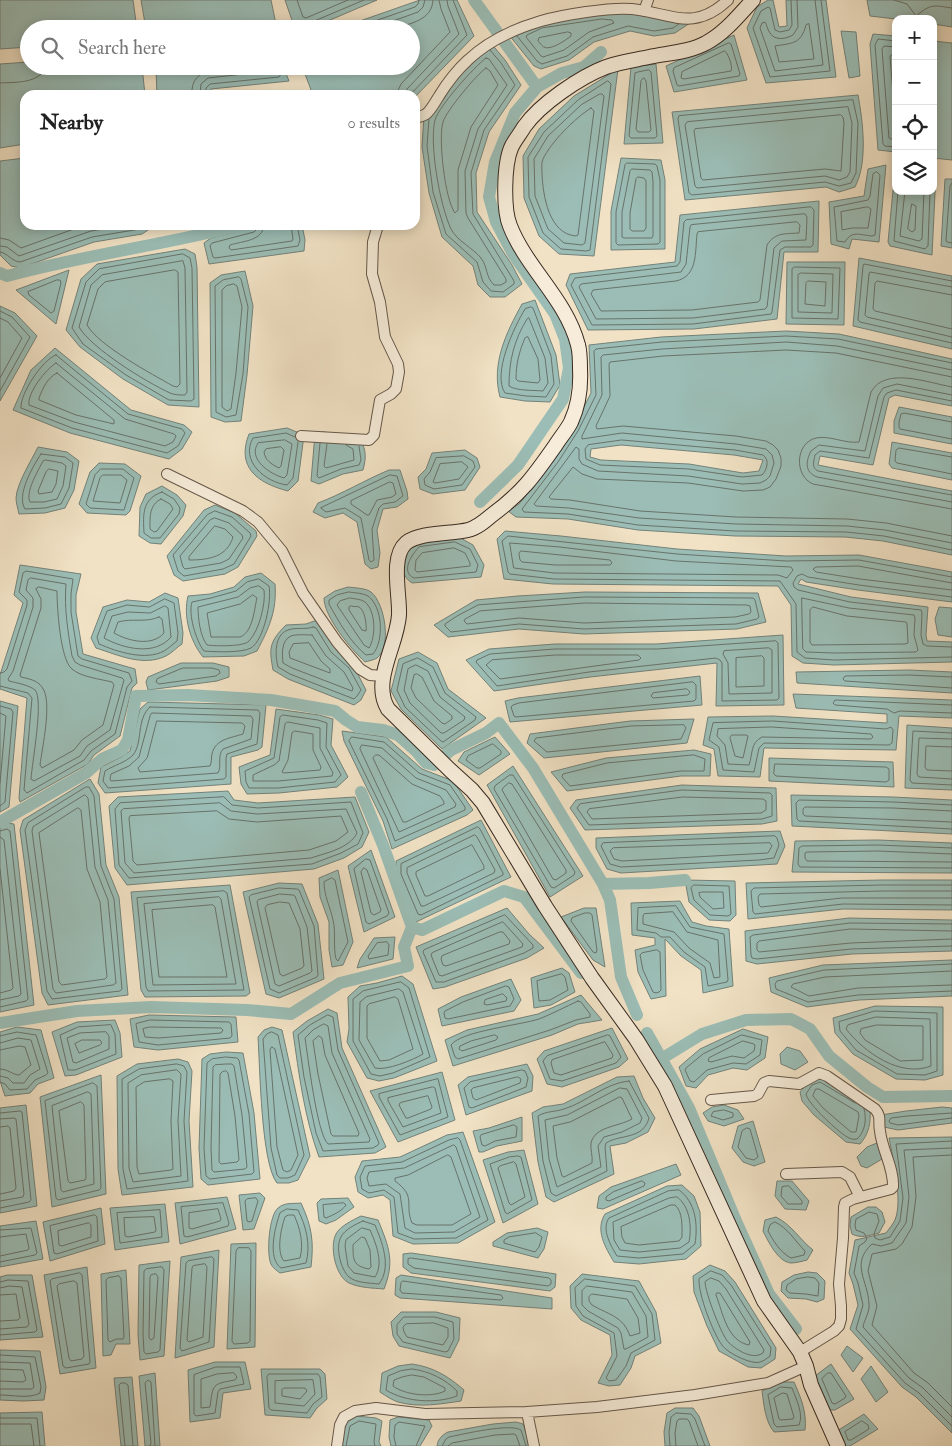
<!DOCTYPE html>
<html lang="en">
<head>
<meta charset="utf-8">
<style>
  body { margin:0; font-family:"IM FELL Double Pica",serif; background:#f6f6f6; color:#222 }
  .controls { position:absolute; right:15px; top:15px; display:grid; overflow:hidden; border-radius:10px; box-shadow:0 2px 12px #0003 }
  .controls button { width:45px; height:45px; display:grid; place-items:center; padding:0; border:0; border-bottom:1px solid #e0e0e0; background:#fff; color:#222; font:25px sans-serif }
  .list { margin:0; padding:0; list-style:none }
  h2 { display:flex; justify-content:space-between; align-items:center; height:65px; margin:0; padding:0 20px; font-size:21px }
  h2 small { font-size:16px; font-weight:400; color:#767676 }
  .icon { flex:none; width:28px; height:28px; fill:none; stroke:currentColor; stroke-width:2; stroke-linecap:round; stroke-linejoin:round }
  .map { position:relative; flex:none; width:952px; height:1446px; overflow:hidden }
  .search { position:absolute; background:#fff; box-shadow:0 2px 12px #0003; left:20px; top:20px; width:400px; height:55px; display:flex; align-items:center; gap:12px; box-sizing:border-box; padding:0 18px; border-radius:28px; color:#767676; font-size:19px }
  .panel { position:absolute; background:#fff; box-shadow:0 2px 12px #0003; left:20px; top:90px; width:400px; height:140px; border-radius:15px }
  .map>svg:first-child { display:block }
</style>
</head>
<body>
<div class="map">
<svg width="952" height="1446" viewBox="0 0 952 1446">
  <rect width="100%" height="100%" fill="#f1e2c5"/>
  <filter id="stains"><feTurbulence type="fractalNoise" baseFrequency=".004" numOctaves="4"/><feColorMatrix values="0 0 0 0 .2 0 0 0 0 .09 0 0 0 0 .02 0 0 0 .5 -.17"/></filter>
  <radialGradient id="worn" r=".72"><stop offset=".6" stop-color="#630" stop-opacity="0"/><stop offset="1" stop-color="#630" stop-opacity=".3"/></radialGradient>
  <path fill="#9bbdb5" stroke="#73827a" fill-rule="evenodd" d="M 0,0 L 133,0 L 137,29 L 29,29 L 29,47 L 0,49 Z
    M 141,0 L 271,0 L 277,29 L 146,29 Z
    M 285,0 L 377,0 L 309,29 L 294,26 Z
    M 420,0 L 457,0 L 474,36 L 415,97 L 415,95 L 313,95 L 302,66 L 411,66 L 411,29 L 337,29 Z
    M 768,0 L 773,0 L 779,27 L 787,26 L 786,0 L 826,0 L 836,77 L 766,83 L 747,28 L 757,7 Z
    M 867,0 L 952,0 L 952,27 L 933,24 L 933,19 L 896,19 L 870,16 Z
    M 602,8 L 702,15 L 675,33 L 654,36 L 630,31 L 594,42 L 569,60 L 541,69 L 534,66 L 509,35 Z
    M 841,31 L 856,32 L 860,76 L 849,78 Z
    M 873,34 L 896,36 L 896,152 L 878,150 L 870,44 Z
    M 734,35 L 747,80 L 674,92 L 666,66 Z
    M 933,41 L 952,43 L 952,160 L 933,158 Z
    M 490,42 L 505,60 L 521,85 L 489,132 L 476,173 L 477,212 L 512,265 L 522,284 L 505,297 L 490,297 L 478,285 L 473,266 L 442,237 L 429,193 L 422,147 L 424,115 L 443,88 Z
    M 29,62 L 29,66 L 142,66 L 145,95 L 25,95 L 25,144 L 0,148 L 0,64 Z
    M 656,64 L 663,143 L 624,144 L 631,67 Z
    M 174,66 L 283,66 L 289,81 L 211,89 L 211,95 L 157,95 L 156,69 Z
    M 618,69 L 594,256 L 559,254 L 539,236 L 524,198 L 523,156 L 539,129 L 574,96 Z
    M 858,95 C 863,122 868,162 855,187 L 839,192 L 826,187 L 685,200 L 672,112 Z
    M 25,158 L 25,225 L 154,226 L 142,234 L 94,242 L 20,268 L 11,266 L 0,255 L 0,161 Z
    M 621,158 L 661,160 L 665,180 L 665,249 L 611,250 L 611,211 Z
    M 886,165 L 879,242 L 852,239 L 849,249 L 831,244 L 829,202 L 864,196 L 868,169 Z
    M 895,170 L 896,191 L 933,191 L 933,173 L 936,173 L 932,255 L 890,246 L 888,242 Z
    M 945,179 L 952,179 L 952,248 L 941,246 Z
    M 819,201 L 818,252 L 784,252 L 777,319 L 694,329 L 588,330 L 566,285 L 570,274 L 675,262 L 680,215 Z
    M 261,225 L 302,225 L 305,240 L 304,251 L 209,264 L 204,243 L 211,238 Z
    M 185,249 L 195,254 L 197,267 L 199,407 L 168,405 L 123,379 L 80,347 L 66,330 L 81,279 L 97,264 Z
    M 859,258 L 952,276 L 952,349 L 853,326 Z
    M 787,262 L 845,262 L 844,325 L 786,324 Z
    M 69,270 L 56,324 L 16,290 Z
    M 245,271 L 253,306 L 247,375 L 241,421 L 225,422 L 211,417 L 210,283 L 221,275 Z
    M 535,300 L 556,355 L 560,385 L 550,402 L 525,401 L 500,397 C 491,364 506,333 522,304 Z
    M 0,306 L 15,313 L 37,336 L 0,401 Z
    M 786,331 L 839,334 L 952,359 L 952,406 L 895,395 L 889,398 L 873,465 L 820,456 L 818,465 L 952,491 L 952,555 L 883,541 L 845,537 L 735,536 L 638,530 L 568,519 L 516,517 L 508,511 L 519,504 L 554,460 L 573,428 L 591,393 L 589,345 L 661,337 ZM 621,445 L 734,455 L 763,460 L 759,471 L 743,473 L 689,464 L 601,460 L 590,457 L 591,449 Z
    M 55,348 L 131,410 L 184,425 L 192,432 L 182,449 L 169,459 L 70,433 L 13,410 L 31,370 Z
    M 899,407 L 952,417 L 952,444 L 894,433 L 894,421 Z
    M 287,428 L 304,435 L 298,481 L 288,491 C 257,483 236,467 249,434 Z
    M 323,432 L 357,436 C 366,446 367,456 363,470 L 343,474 L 319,484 L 311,481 L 315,434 Z
    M 892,442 L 952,453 L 952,480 L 892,468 L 889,464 Z
    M 38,447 L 67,452 L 79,461 L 74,490 L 65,508 L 45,513 L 19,514 C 18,509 16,503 16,498 C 17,483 31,461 38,447 Z
    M 465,450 L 477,458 L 480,467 L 465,490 L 433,494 L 420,489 L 418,477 L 426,469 L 432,453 Z
    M 99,463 L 125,464 L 141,476 L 130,511 L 126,515 L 87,513 L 79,504 L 90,472 Z
    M 389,470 L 400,470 L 407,491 L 408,499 L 397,507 L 383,509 L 377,530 L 380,553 L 378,567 L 371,569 L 365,564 L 357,522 L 343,513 L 325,518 L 313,512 L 318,503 C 342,494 365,480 389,470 Z
    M 162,486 L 177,495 L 186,505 L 183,516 L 161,544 L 150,543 L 139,536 L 140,507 L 146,494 Z
    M 215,505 L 235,513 L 256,531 L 257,536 L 238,567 L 225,574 L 183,581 L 174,575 L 167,556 L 204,510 Z
    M 505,531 L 561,536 L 677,549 L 786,556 L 859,555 L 952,572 L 952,602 L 858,590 L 806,582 L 801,579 L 798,584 L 851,597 L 928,607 L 926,635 L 927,641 L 952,642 L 952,662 L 834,665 L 803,663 L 792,656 L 791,605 L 778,586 L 553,584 L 504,579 L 497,539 Z
    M 457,536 L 473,545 L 484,565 L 481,577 L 412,583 C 402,577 400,565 405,554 C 407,550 413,545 416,542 Z
    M 20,565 L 81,574 L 76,595 L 76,612 L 83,654 L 135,669 L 137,683 L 132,688 L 120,736 L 94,755 L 88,764 L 20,802 L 19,798 L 27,698 L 0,689 L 0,675 L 23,603 L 14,595 Z
    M 261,573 L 275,584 C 277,611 269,628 257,651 L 244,656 L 203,657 C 190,641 183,616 188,596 L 210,594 L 234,587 L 245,577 Z
    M 348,587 C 355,588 366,588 371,592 C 385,603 392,647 377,658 C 374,660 368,661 365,662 C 351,649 324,617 324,598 L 335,591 Z
    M 585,592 L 758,593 L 766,622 L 737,629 L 584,634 L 519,629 L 448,637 L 434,625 L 476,600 L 518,596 Z
    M 165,593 L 178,598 L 183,633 L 182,644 C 177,647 172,653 166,656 C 143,667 118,655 96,648 L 91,638 L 103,607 L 127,600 L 149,602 Z
    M 939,607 L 952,608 L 952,637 L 938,635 L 935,619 Z
    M 317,620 L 335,648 L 353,665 L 366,690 L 361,700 L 354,705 L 288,679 L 273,670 C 269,648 269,642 286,625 L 306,624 Z
    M 783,635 L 784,705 L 716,706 L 717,663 L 590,677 L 494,691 L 466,660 L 489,649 L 555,644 L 656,644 Z
    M 418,652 L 437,663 L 448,689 L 486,718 L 442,749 L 401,709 L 391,691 L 399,659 Z
    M 181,663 L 213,663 L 229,667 L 229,677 L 217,681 L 148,690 L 146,682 L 148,677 Z
    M 909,670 L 952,672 L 952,693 L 797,683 L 796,672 Z
    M 700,676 L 702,705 L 510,722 L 505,701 L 518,698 Z
    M 793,694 L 952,700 L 952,718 L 899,716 L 896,750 L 764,748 L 760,777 L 718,776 L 714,749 L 703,745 L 708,717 L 773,716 L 887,723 L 887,714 L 796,708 Z
    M 0,701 L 18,706 L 9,807 L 0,812 Z
    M 148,702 L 266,705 L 262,747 L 258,750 L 231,757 L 231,784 L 105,793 L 98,783 L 101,767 L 123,756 L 130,751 L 140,709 Z
    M 276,709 L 319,715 L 333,719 L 331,745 L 348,777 L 337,787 L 279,793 L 247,794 L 241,784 L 239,767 L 270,755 Z
    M 694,719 L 687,743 L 544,758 L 527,743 L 530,734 L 630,721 Z
    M 907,725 L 952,728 L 952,790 L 905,788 Z
    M 342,731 L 386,737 L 422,769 L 453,781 L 473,810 L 467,815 L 392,849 L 383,821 L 344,741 Z
    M 495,737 L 510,754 L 479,775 L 458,761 L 464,752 Z
    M 694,750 L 711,754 L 710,776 L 681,776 L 567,791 L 551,772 L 606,758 Z
    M 769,758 L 893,762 L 894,787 L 769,781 Z
    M 513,766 L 583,876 L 550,897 L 487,785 Z
    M 90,779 L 99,794 L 106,865 L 119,897 L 128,995 L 48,1005 L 42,993 L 20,830 L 23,820 Z
    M 682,785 L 776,788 L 777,821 L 762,824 L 585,830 L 570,808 L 576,800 Z
    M 228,791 L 234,800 L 258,803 L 355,797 L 369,832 L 362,847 L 344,858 L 314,869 L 127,885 L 115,868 L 109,806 L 118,797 Z
    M 791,795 L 893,797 L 952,800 L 952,834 L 792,826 Z
    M 481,820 L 511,877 L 416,922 L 396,874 L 396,861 Z
    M 7,823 L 14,824 L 34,1005 L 0,1012 L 0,827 Z
    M 780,831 L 785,846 L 777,864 L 621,873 L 607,869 L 596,848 L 596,838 Z
    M 878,840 L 952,843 L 952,873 L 792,872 L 795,841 Z
    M 371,850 L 395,917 L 364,932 L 348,866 Z
    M 338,870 L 353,942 L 343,965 L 332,967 L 329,950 L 329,922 L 320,897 L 319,878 Z
    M 685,880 L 735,881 L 736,915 L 730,921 L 709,920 L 689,902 Z
    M 882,880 L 952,880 L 952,910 L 843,909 L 748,919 L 746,883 Z
    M 279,883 L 302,884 L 318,924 L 324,979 L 279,998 L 266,994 L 243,892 Z
    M 230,885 L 250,993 L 246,996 L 145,997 L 141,990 L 131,892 Z
    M 680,901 L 692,922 L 706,926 L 729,929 L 733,986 L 703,993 L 701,970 L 681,956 L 665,939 L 666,996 L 651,999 L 638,972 L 635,950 L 655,945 L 655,938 L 632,935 L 631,903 Z
    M 507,908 L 529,934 L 544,948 L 527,958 L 445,987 L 433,989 L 416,947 Z
    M 584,908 L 596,908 L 605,967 L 593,960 L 561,917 Z
    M 849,918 L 952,920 L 952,951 L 852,954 L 757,964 L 746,961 L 745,931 Z
    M 395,937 L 393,959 L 357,968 L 360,959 L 374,938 Z
    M 952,960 L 952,996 L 859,1000 L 807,1007 L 771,992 L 769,978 L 823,965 Z
    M 562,968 L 569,973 L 575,992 L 551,1005 L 534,1008 L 531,978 Z
    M 402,976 L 413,984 L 437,1061 L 394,1078 L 379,1081 L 367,1078 L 347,1042 L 349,1029 L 348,997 L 360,986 L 377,983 Z
    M 511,979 L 521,1000 L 514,1011 L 442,1026 L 438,1009 L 461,997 Z
    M 581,995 L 602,1020 L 578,1024 L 552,1035 L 453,1066 L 445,1040 L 467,1030 L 538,1014 Z
    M 875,1006 L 943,1007 L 943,1075 L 925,1080 L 896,1079 L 853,1054 L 835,1033 L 833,1018 Z
    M 328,1009 L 337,1013 L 342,1048 L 386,1147 L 375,1153 L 319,1157 C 304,1116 299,1074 293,1032 L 307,1021 Z
    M 149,1015 L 236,1017 L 238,1042 L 158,1050 L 134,1047 L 130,1019 Z
    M 115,1020 L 120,1033 L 122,1057 L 76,1075 L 65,1076 L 52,1032 L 77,1022 Z
    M 17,1027 L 41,1030 L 54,1078 L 38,1084 L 30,1093 L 5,1096 L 0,1081 L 0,1032 Z
    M 272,1027 L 282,1030 L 310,1156 L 298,1180 L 289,1183 L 277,1183 C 261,1163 260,1067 258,1037 L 264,1030 Z
    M 612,1028 L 628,1059 L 619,1067 L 562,1087 L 547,1084 L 537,1059 L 544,1051 Z
    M 743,1029 L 768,1037 L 765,1058 L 747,1070 L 733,1068 L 708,1075 L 696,1088 L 686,1086 L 679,1067 L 700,1049 Z
    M 787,1047 L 800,1051 L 808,1062 L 795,1070 L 781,1064 L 780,1054 Z
    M 226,1052 L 243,1053 L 254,1113 L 260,1179 L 208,1185 L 201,1179 L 199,1148 L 202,1059 L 210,1054 Z
    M 178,1059 L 188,1062 L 192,1071 L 189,1121 L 193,1187 L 122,1195 L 118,1169 L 117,1076 L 137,1064 Z
    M 527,1064 L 533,1076 L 532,1091 L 466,1115 L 458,1085 L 468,1077 Z
    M 442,1072 L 455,1120 L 398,1142 L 370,1091 Z
    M 101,1075 L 106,1194 L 52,1207 L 40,1097 Z
    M 634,1076 L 643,1098 L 655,1118 L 648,1132 L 626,1143 L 610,1146 L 614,1174 L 554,1202 L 546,1197 L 538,1162 L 532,1113 L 543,1107 L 563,1104 L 617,1077 Z
    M 820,1077 L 870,1109 C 871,1122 869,1134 860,1144 L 846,1142 L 814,1115 L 802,1101 L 800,1092 L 808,1082 Z
    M 26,1105 L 37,1206 L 0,1213 L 0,1108 Z
    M 724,1105 L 738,1110 L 744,1119 L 724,1126 L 708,1121 L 703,1113 L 712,1107 Z
    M 942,1107 L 952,1108 L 952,1123 L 898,1130 L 884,1127 L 881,1115 L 906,1111 Z
    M 522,1117 L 522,1141 L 497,1146 L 483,1152 L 479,1152 L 473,1131 L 489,1128 Z
    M 753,1121 L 765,1162 L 754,1166 L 743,1162 L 732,1148 L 738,1126 Z
    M 463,1132 L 495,1222 L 458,1243 L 413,1244 L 393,1236 L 390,1200 L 383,1195 L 368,1198 L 358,1192 L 355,1177 L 362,1161 L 400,1157 L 447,1135 Z
    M 952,1137 L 952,1433 L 916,1397 L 902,1387 L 850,1329 L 858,1305 L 853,1284 L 849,1273 L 855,1240 L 886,1233 C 889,1229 893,1224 895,1220 C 903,1200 893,1159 889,1138 Z
    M 877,1143 L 882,1159 L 867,1168 L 861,1166 L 857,1157 L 867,1147 Z
    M 524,1150 L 538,1204 L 503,1223 L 483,1160 L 508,1152 Z
    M 676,1164 L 681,1175 L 603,1209 L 597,1208 L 599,1196 L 611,1187 Z
    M 777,1181 L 792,1181 L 809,1201 L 806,1210 L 785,1209 L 775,1196 Z
    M 682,1185 L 694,1196 L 700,1212 L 701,1246 L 686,1259 L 639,1264 L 614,1262 C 605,1247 595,1230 605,1214 L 667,1186 Z
    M 260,1193 L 265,1198 L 254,1229 L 243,1230 L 239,1195 Z
    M 227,1197 L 236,1229 L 180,1244 L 175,1203 Z
    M 348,1198 L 354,1207 L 336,1220 L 326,1224 L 319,1221 L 317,1203 L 321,1199 Z
    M 301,1203 C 312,1227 314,1241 311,1267 L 280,1273 C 276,1270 271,1267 270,1261 C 267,1250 269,1216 278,1208 C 285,1202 293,1204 301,1203 Z
    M 165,1204 L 169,1242 L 115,1250 L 110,1208 Z
    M 868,1207 L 876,1207 L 882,1212 L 885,1222 L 879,1233 C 870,1235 861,1239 852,1234 L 850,1226 L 851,1217 Z
    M 101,1208 L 105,1244 L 50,1261 L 43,1222 Z
    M 361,1216 L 378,1220 C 389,1247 395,1261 384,1289 C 373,1288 360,1288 349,1283 C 336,1277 329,1247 336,1234 C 340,1226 353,1220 361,1216 Z
    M 776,1217 C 792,1225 799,1239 813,1250 L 807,1260 C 803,1261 796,1263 791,1263 C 778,1262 768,1241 763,1231 L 765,1220 Z
    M 36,1221 L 43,1259 L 0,1267 L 0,1226 Z
    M 537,1228 L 548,1232 L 544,1249 L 538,1258 L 493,1246 L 493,1242 L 507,1233 Z
    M 256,1243 L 255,1347 L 227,1349 L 231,1244 Z
    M 219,1250 L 214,1347 L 175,1358 L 181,1257 Z
    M 411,1253 L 556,1274 L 555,1287 L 550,1291 L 411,1273 L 403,1267 L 403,1254 Z
    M 170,1261 L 164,1356 L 140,1360 L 138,1335 L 139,1265 Z
    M 710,1265 L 725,1271 L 735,1282 L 776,1348 L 775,1359 L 761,1368 L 748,1367 L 719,1351 L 707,1326 L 694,1292 L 693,1276 Z
    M 87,1267 L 96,1368 L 60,1374 L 44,1275 Z
    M 126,1270 L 130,1344 L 116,1344 L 111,1355 L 103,1356 L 101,1274 Z
    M 808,1272 L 817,1273 L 825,1281 L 824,1299 L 817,1302 L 806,1299 L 788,1298 L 781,1291 L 782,1282 L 794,1275 Z
    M 582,1274 L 639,1281 L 656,1312 L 661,1343 L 635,1356 L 631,1368 L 620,1385 L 609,1386 L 598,1383 L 612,1355 L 610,1335 L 581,1320 L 571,1308 L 570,1286 Z
    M 7,1275 L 32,1275 L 43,1337 L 0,1340 L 0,1277 Z
    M 401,1275 L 552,1298 L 552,1309 L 400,1298 L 395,1295 L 396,1278 Z
    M 401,1312 L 436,1312 L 460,1318 L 459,1340 L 450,1358 L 399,1346 L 393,1336 L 391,1322 Z
    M 847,1346 L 863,1358 L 853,1372 L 841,1355 Z
    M 0,1350 L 40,1351 L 46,1387 L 44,1400 L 23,1401 L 0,1400 Z
    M 215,1362 L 245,1362 L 251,1389 L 223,1393 L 220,1418 L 190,1422 L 188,1370 Z
    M 412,1364 C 433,1367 448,1376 464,1390 L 461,1401 C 440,1404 419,1408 398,1402 C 392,1400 386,1396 380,1392 L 382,1373 L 398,1366 Z
    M 831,1364 L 854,1399 L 835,1410 L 829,1410 L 815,1376 Z
    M 871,1366 L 888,1392 L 876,1402 L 861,1379 Z
    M 261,1369 L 320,1369 L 325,1374 L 327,1399 L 317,1408 L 310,1418 L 265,1415 Z
    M 155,1373 L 160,1446 L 145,1446 L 139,1376 Z
    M 132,1377 L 138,1446 L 121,1446 L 114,1378 Z
    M 780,1382 L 794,1382 C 801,1398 807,1412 805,1430 L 774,1432 C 765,1421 764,1405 762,1391 Z
    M 675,1408 L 693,1408 L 699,1416 L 710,1446 L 665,1446 L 664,1432 L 667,1413 Z
    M 42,1412 L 45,1446 L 0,1446 L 0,1413 Z
    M 864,1414 L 878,1429 L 850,1446 L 845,1446 L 837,1431 Z
    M 357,1416 L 376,1418 L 382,1421 L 379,1442 L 381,1446 L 341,1446 L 346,1423 Z
    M 398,1417 L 429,1420 L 432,1426 L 420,1446 L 391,1446 L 389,1437 L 390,1420 Z
    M 516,1422 L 523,1424 L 531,1446 L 437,1446 C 438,1439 442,1435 448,1432 L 493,1424 Z"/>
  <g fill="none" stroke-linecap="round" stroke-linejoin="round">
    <path stroke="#68736b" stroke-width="1" d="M 297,0 L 303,17 L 306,18 L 348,0
      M 791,0 L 792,25 L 789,30 L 780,32 L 775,30 L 770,8 L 768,7 L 761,11 L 753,28 L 770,77 L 830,71 L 821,0
      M 797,0 L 798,27 L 793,35 C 786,39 775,41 770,33 C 767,29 767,25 765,22 L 762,23 L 760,28 L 775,71 L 823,65 L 815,0
      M 894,0 L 907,4 L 916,16 C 931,4 932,5 952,8
      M 602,19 L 612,20 L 614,23 L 589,32 L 564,50 L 543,57 L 541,56 L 526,37 L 527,35 L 542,28 Z
      M 809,24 L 814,59 L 779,62 L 775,46 C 791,43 801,45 806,25 Z
      M 309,29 L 309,25 L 312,22 L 364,0
      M 352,29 L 415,7 L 418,4 L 419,0
      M 371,29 L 418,12 L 423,7 L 425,0
      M 394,29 C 410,23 432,21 433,0
      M 568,32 L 571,33 L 571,36 C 566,40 550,51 544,47 C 543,47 538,41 538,41 L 539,38 Z
      M 517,36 L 537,61 L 542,64 L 567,56 L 593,37 L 628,26 L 654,31 L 673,28 L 679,24
      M 896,41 L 878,39 L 875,45 L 883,144 L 885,146 L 896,147
      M 729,43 L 731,44 L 740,74 L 739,76 L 679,86 L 677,85 L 673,71 L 674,68 Z
      M 896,47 L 884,46 L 882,49 L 889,138 L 896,141
      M 725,51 C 729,55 733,67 731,71 L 684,79 L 681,78 L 682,72 Z
      M 896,55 L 891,55 L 890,57 L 896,131
      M 486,58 L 489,59 L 507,85 L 478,129 L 465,171 L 466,213 L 468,218 L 506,279 L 506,282 L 501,285 L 494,285 C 485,276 488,267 481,258 C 473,248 457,241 451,229 C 440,206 429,144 435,120 C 439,106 474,67 486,58 Z
      M 486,68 L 490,71 L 498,85 L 471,127 L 458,170 L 458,210 L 455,213 C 445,200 438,138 443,122 C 446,111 477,74 486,68 Z
      M 649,70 L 651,72 L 657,136 L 655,138 L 631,138 L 629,136 L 635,73 Z
      M 644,78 L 646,81 L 651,130 L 649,132 L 638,132 L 636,129 L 641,81 Z
      M 608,81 L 611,84 L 590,250 L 586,251 L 561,249 L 543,233 L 529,197 L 528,157 L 544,132 L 578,100 Z
      M 0,83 C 17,82 39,84 47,66
      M 600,94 L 602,94 L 604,96 L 585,243 L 582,245 L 564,243 L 548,229 L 535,196 L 534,159 L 548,136 L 581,105 Z
      M 192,95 C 189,65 226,68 246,66
      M 200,95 L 201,84 L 208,78 L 271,71 L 273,66
      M 206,95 L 206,88 L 210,84 L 279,77 L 281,74 L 279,66
      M 396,95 L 401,84 L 450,32 L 441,9 L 439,0
      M 404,95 L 407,89 L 459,34 L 448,6 L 447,0
      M 410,95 L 467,35 L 453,0
      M 853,100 L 858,123 L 856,173 L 851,183 L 839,186 L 825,182 L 692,195 L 689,193 L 678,119 L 679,116 Z
      M 848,107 L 852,123 L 850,172 L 847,177 L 839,180 L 825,176 L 697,188 L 695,186 L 685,125 L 687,122 Z
      M 591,108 L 594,111 L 578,235 L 576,236 C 549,234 543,196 542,174 C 542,169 541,163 543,159 C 551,142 575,118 591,108 Z
      M 841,115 L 843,117 L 844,123 L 841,171 L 825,169 L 703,180 L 701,178 L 694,131 L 695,129 Z
      M 429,119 L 427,146 L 433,192 L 446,234 L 477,262 L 483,282 L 491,291 L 503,292 L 514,284 L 514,281 L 473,214 L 471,173 L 484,130 L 515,85 L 501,63 L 490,50
      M 627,163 L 655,164 L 657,166 L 660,180 L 660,242 L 658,244 L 618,245 L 616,243 L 616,212 L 625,165 Z
      M 632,169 L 650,170 L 652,172 L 653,181 L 653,236 L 652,238 L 624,238 L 622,237 L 622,212 L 630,171 Z
      M 877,172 L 880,175 L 875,235 L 872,236 C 860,235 852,230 845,242 L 837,241 L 834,207 L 868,200 L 870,196 L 873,174 Z
      M 638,177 L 644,178 L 646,181 L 646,228 L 644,231 L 632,231 L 630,229 L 630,213 L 636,179 Z
      M 952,183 L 950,186 L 946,240 L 947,242 L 952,243
      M 898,191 L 894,241 L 925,249 L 928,246 L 930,191
      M 905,191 L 900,236 L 919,241 L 922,239 L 924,191
      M 912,204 L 916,206 L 915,230 L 912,232 L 908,229 Z
      M 811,207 L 814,210 L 813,245 L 811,247 L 785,247 L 780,250 L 772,312 L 771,314 L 693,324 L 592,325 L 571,285 L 575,278 L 677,266 L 680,262 L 684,222 L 686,220 Z
      M 868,207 L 871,209 L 868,228 L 852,228 L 842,230 L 841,212 Z
      M 805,214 L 807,217 L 806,240 L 782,241 L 774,248 L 767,307 L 765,309 L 693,318 L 596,319 L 579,287 L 581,284 L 681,272 L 686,264 L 690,227 L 691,225 Z
      M 797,222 L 800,225 L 799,233 C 786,234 775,232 767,245 L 760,300 L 758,302 L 692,310 L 601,311 L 591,294 L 593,290 L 676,281 C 698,276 695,252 697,234 L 698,232 Z
      M 258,225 L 257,229 L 254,232 L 212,243 L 210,246 L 213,257 L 215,258 L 298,246 L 300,240 L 297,225
      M 264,225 C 263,241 243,241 230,245 L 229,248 L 231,250 L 292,241 L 293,239 L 291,225
      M 0,238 L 9,240 L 21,248 L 85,225
      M 0,246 L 7,247 L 19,256 L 91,231 L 126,225
      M 0,252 C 8,253 11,261 20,262 L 92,237 L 140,229 L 146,225
      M 183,254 L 190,258 L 192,268 L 194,399 L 191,401 L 169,400 L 126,375 L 83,344 L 72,328 L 86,282 L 99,269 Z
      M 183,261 L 185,268 L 187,392 L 185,395 C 180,395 174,395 170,393 C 146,382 91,348 79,327 L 91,285 L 102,275 Z
      M 795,267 L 840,268 L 838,319 L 792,318 L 792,269 Z
      M 175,270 L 178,272 L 180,384 L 177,387 L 173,386 C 152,374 99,346 87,325 L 98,289 L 105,282 Z
      M 801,273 L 833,274 L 832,313 L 798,312 L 798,275 Z
      M 239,277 L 241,279 L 248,307 L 243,374 L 236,415 L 226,417 L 216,412 L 215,286 L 223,280 Z
      M 57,280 L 60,280 L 61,283 L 54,311 L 51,313 L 29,295 L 28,292 Z
      M 808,281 L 826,282 L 825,306 L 805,304 L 806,283 Z
      M 952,281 L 864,264 L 863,266 L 858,320 L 860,322 L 952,343
      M 234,284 L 237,286 L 242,307 L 236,373 L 231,409 L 227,411 L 222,407 L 222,290 L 226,286 Z
      M 952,287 L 870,272 L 869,274 L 865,315 L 867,317 L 952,337
      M 952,295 L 877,281 L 875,283 L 873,309 L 875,311 L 952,329
      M 531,307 L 533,308 L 551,356 L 554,384 L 546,397 L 526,396 L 505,393 C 492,374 514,327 525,309 Z
      M 0,311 L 12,317 L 30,337 L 0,391
      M 0,318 L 8,322 L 22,338 L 0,378
      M 529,318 L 545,358 L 548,383 L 543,391 C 532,390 517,391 509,386 C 509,361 514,340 527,319 Z
      M 528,337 L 538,359 L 540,380 L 538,383 L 518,381 L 516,379 C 516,364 519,352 525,338 Z
      M 56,355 L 128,414 L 182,429 L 185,433 L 178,446 L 167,453 L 72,428 L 21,408 C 20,394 42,360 56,355 Z
      M 56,363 L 125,419 L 174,434 L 176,436 L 173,442 L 165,446 L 74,422 L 29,405 C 27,393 46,369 56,363 Z
      M 952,363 L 838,339 L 786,336 L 662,342 L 596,349 L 594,351 L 596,395 L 578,431 L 558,462 L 522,509 L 524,512 L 568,514 L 638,525 L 735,531 L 846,532 L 884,536 L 952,550
      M 952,370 L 837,346 L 786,342 L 662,349 L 603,355 L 601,357 L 602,395 L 582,436 L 582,439 L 622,433 L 736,444 L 766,449 L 772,455 L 774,463 L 770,476 L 766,480 L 760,483 L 742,484 L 688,476 L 598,471 L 582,464 L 579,459 L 579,449 L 576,447 L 534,504 L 536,506 L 569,508 L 639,518 L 736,524 L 847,526 L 885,530 L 952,543
      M 57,373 L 114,420 L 114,424 L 76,415 L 39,400 L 39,398 C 43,388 47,378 57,373 Z
      M 952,377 L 836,353 L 786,350 L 663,356 L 610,362 L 609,364 L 610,396 L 596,426 L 597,429 L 623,426 L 736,436 L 766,441 L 773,445 L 778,450 L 781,458 L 781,466 L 776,479 L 770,487 L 763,490 L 743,491 L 688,483 L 597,479 L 582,474 L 573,467 L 549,497 L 551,499 L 570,500 L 640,511 L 736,517 L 847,519 L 886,523 L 952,536
      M 952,387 C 929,383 885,366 871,392 L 859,442 C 845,444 830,435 816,438 C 795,443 794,476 813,484 L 952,509
      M 952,395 L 897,384 L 883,388 L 878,396 L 865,451 L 819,445 L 811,451 C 806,461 804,472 817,477 L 952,502
      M 952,401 L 896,390 L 887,393 L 884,397 L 869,458 L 820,451 L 815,455 C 814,461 811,468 818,471 L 952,495
      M 952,422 L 904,413 L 901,414 L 899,422 L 899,427 L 900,429 L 952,439
      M 295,437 L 286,433 L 253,438 C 240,461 265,482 287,485 L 293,478 L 298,442
      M 285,440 L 292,444 L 287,475 L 284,478 C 270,474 247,459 258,443 Z
      M 622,440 L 735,450 L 763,455 C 770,460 767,470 762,475 L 742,477 L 689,469 L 600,465 L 586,459 L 585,449 L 588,445 Z
      M 320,443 L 317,476 L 319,478 L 341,469 L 359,465 L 361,460 L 359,446
      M 327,444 L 324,466 L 326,468 L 354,460 L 353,449 L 346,445
      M 281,447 L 284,450 L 281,466 L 279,468 C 271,464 265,460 264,452 L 266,449 Z
      M 41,454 L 65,457 L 73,463 L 69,488 L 61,504 L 45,508 L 25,509 C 16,495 33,466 41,454 Z
      M 464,456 L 473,461 L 475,467 L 462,485 L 434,489 L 425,485 L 424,479 L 430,472 L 436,458 Z
      M 952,457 L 899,448 L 896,450 L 895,461 L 897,463 L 952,474
      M 46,460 L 62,463 L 66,466 L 63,486 L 57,499 L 44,502 L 30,502 C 25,492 38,471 43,461 Z
      M 462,462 L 468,467 L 459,479 L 435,483 L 433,482 L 440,464 Z
      M 49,469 L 58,471 L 56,484 L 52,492 L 39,494 L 38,491 L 46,472 Z
      M 101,469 L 123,469 L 134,478 L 124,510 L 90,508 L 86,504 L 95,475 Z
      M 103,475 L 121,475 L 127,480 L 120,503 L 93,501 L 100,478 Z
      M 390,475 L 397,476 L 403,496 L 395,502 L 383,504 L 379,508 L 372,529 L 374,560 L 371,562 L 369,560 L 361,518 L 345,508 L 326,512 L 321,508 Z
      M 390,482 L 393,483 L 396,494 L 392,497 L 377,500 L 369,515 L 367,515 L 351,504 L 351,501 Z
      M 162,492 L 174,499 L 180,508 L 179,514 L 160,538 L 151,538 L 144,533 C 143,514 142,499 162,492 Z
      M 161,499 L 170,504 L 173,509 L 157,531 L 154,532 L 150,529 C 150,517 149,505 161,499 Z
      M 215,511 L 232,517 L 250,533 L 251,536 L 234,564 L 223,569 L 184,576 L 178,571 L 173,555 L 207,515 Z
      M 215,518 L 229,523 L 242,535 L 243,538 L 229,559 L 221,563 L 185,569 L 183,567 L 180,556 L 210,520 Z
      M 215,526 L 225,529 L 233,537 C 227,557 209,560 189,560 L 189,557 Z
      M 455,542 L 470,549 L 478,565 L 476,572 L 414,578 C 400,572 412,554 419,547 Z
      M 510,543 L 560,547 L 676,561 L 791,567 L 793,570 L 787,578 L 778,575 L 554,573 L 514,568 Z
      M 454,548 L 465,553 L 470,563 L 470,566 L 417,572 L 415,570 L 416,560 L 422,553 Z
      M 521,551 L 610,560 L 612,563 L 610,565 L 555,565 L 522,562 L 520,560 L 519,554 Z
      M 952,577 L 859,560 L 786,561 L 677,554 L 508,536 L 502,541 L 508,572 L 510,574 L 554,579 L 780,581 L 796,604 L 797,652 L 805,658 L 834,660 L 952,657
      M 31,578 L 66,584 C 64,609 68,632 72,656 L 75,662 L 80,665 L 122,678 L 124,680 L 110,730 L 87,746 L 80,756 L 34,781 L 31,779 C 32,763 44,699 35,690 C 29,685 17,683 9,681 L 8,679 L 13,671 L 33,607 L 33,598 L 26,590 L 28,580 Z
      M 259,579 L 269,586 C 272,600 264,640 251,648 C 241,653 216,652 204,651 C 196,641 188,614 192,602 L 211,598 L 236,591 L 247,582 Z
      M 952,583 L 858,566 L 816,567 L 813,569 L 816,572 L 860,579 L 952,590
      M 259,586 L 264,590 C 266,603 259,631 249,641 C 244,647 215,646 207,645 C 200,636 198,618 198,607 L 238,597 L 250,588 Z
      M 39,587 L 57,591 C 57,606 60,660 72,669 C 81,677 100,679 112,682 L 114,685 L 103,725 L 82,740 L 74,750 L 42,768 L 40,765 C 42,748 53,701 42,687 C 37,680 29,679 21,677 L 20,675 L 41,608 L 41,599 L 36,589 Z
      M 349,592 C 355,593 363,593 368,596 C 383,607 384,641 373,654 L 366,655 C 350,642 339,622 329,604 L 329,600 L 337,595 Z
      M 253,595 L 257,598 C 254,610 253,632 240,637 L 211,637 L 207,613 L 240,604 Z
      M 585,597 L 753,598 L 755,600 L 759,617 L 757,619 L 736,624 L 584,629 L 519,624 L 451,632 L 445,626 L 445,624 L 457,616 L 478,605 Z
      M 952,597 L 859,585 L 808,577 L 802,574 L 797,576 L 793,583 L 794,587 L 798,590 L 850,602 L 921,610 L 922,613 L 921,635 L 923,644 L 927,646 L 952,647
      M 350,598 C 355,599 361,599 365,602 C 376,611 376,637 369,648 L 364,645 L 337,605 L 340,601 Z
      M 802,598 L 849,608 L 914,615 L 915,618 L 914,635 L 918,650 L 916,652 L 834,653 L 806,652 L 803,649 Z
      M 165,599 L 174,603 L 178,633 L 177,641 C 173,644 169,648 164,651 C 145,661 118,652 99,644 L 97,637 L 107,611 L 127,605 L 149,607 Z
      M 585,603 L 747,605 L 750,606 L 751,612 L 749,614 L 735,617 L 584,623 L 519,618 L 467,624 L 464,621 L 465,619 L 480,611 Z
      M 165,606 L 168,608 L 171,637 C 155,656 124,649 104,638 L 112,616 L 128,612 L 150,613 Z
      M 351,606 C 354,607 357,606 359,607 C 365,610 367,626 366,631 L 362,630 L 349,610 L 349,607 Z
      M 813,607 L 847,616 L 906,622 L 907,624 L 908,643 L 905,644 L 812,645 L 810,642 L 810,610 Z
      M 159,617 L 162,619 L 164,633 C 152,647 128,641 114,633 L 118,622 C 132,618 146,623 159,617 Z
      M 313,627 L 316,628 L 331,652 L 349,668 L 361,690 L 357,696 L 354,699 L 290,674 L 278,667 C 275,655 274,635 288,630 C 296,627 305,630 313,627 Z
      M 312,635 L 326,656 L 344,672 L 353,688 L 352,691 L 292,668 L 283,663 C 282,655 281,640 291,636 C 296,634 306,635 312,635 Z
      M 776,641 L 778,643 L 779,698 L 777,700 L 722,701 L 722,663 L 720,660 L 716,658 L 589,672 L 497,686 L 476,662 L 477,660 L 490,654 L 555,649 L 657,649 Z
      M 309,643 L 321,661 L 330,669 L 330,673 L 290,658 L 289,652 L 293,644 Z
      M 769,648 L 772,650 L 772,693 L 729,694 L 728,663 L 723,654 L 724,651 Z
      M 556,655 L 638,655 L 641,658 L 639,660 L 500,679 L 486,665 L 492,660 Z
      M 762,656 L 764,658 L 764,686 L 736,687 L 736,658 Z
      M 418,658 L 433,667 L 445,693 L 476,717 L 475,720 L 443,742 L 441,741 L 405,707 L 397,690 L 403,664 Z
      M 416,665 L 428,671 L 440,697 L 465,717 L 464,720 L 444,733 L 441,733 L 410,703 L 404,690 L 408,669 Z
      M 183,668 L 212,668 L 219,670 L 220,673 L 216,676 L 159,684 L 156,682 L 157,679 Z
      M 0,673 L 4,672 L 7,669 L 27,605 L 27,600 L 19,592 L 23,573 L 26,571 L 73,579 L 71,594 L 71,612 L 78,656 L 82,659 L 129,673 L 132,681 L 127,687 L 115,734 L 91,751 L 84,760 L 27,793 L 24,790 L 32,698 L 28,693 L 0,686
      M 417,674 L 422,677 L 434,701 L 452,716 L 452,719 L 445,724 L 442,723 L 416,698 L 411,688 L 414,675 Z
      M 952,677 L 909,675 L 845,676 L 843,679 L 845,681 L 952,688
      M 693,682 L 696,685 L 696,699 L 694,701 L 516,717 L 514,716 L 511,707 L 513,705 L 519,703 Z
      M 687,689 L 690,692 L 688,695 L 653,698 L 651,696 L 653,693 Z
      M 952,705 L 835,700 L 833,703 L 835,705 L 887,709 L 894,713 L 900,711 L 952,713
      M 0,706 L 11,709 L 13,712 L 5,802 L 0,806
      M 150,707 L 258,710 L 260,713 L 257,744 L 227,754 L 226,758 L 226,777 L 224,779 L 108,788 L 103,781 L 105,771 C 114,765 125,763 133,755 C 143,743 136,719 150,707 Z
      M 0,713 L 6,716 L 0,783
      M 152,713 L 251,716 L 253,719 L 251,739 L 223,749 C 217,756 222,766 218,773 L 111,781 L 110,779 L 111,774 L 129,766 L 139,757 L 150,716 Z
      M 283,715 L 318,720 L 327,723 L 326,747 L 341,775 L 335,782 L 278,788 L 249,788 L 246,782 L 245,771 L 274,758 L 280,717 Z
      M 157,721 L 242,723 L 245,726 L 243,734 C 231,738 215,739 212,754 C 211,758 212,762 210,766 L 140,772 L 138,768 L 147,758 Z
      M 773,721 L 886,729 L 891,727 L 893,730 L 892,743 L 889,745 L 764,743 L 759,748 L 754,772 L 723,770 L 719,747 L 709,740 L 713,723 Z
      M 288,722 L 320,728 L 320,748 L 333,773 L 332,776 L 278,781 L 253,781 L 253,775 L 274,765 L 279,761 L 285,724 Z
      M 684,725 L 686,728 L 681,739 L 547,752 L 534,741 L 536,738 L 631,726 Z
      M 772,727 L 871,734 L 873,737 L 871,739 L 762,737 C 750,743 753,754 749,765 L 728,764 L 725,745 L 717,736 L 718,729 Z
      M 295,731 L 313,734 L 313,750 L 321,767 L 320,770 L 284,773 L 282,772 L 288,760 L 292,733 Z
      M 952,733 L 913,731 L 910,780 L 912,783 L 952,785
      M 732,735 L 746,735 L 748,736 L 743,758 L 735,756 L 730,738 Z
      M 352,737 L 384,742 L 419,773 L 450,785 L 465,807 L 465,810 L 395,841 L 387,819 L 349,741 Z
      M 952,739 L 919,738 L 917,774 L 919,777 L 952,779
      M 493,744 L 501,751 L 501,754 L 480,768 L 477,768 L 466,760 L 468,756 Z
      M 362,745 L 382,748 L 416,778 L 446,790 L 456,804 L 455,807 L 399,832 L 360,749 Z
      M 952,747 L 926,746 L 925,767 L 927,770 L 952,771
      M 376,755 L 379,755 L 412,784 L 440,796 L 444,802 L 444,804 L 406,822 L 403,822 L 373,758 Z
      M 694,755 L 705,759 L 704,771 L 681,771 L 570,786 L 562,777 L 563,774 L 607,763 Z
      M 775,764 L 886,767 L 889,769 L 889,780 L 886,782 L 776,776 L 774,774 Z
      M 510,775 L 513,775 L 575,872 L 574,875 L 554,888 L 551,887 L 494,789 L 495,786 Z
      M 509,783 L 512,784 L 566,870 L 566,873 L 556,880 L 553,879 L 502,790 L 503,788 Z
      M 86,787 L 89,787 L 94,796 L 101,866 L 114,899 L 122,989 L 120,991 L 52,999 L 47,991 L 25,830 L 28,823 Z
      M 682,790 L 770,793 L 772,795 L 772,816 L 762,819 L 589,825 L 577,808 L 580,804 Z
      M 85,795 L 88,798 L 95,867 L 108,900 L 116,983 L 113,985 L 56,993 L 53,989 L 32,831 L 33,827 Z
      M 224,797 L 232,805 L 258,808 L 351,802 L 363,833 L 358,844 L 341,853 L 312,864 L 129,878 L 119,865 L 115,809 L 120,803 Z
      M 683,797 L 763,799 L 766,801 L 766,810 L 761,813 L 592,819 L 587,812 L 589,809 Z
      M 220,803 L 231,811 L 257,814 L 346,809 L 357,833 C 350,848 326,853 311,858 L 134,873 L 125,863 L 121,811 L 123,809 Z
      M 952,805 L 893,802 L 799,800 L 796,803 L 797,819 L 799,821 L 952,829
      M 78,808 L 81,810 L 87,869 L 100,902 L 107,977 L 105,979 L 62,985 L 59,982 L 39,833 Z
      M 217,811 L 229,819 L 257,822 L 341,816 L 348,832 L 336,841 L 309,850 L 137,865 L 133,861 L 129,818 L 130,816 Z
      M 952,811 L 893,808 L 805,807 L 803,809 L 803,814 L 805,816 L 952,822
      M 478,827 L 480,829 L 503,873 L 503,875 L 421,915 L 418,914 L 401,874 L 401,864 Z
      M 0,831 L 7,829 L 10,831 L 28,999 L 26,1001 L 0,1007
      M 475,835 L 477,837 L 495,870 L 494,873 L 424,906 L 421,906 L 407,873 L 407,868 Z
      M 775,836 L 777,838 L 779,845 L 774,858 L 759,860 L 621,867 L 610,864 L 601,846 L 603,843 Z
      M 0,837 L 4,840 L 21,994 L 19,996 L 0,1000
      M 770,843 L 772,846 L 768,853 L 622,861 L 614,859 L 610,851 L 613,848 Z
      M 472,845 L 484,866 L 484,869 L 428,896 L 425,896 L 416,875 L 416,872 Z
      M 952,848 L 878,845 L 802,846 L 799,848 L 798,864 L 800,867 L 952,868
      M 952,854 L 878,851 L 807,852 L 805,853 L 805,858 L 807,861 L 952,862
      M 366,859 L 370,860 L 389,913 L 387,916 L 369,924 L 366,922 L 354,869 Z
      M 364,868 L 367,870 L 381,910 L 380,912 L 374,915 L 371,913 L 361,872 Z
      M 0,869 L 13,988 L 11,990 L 0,993
      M 332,878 L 335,880 L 348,942 L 338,961 L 336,959 C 333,946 336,932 333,920 C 330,906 324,896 324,882 Z
      M 694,885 L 729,886 L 731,914 L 728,916 L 710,915 L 694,900 L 691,888 Z
      M 952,885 L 882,885 L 754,888 L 751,891 L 753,912 L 755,914 L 843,904 L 952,905
      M 279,888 L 297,889 L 299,890 L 314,926 L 318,975 L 317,977 L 279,993 L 270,989 L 249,897 L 251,895 Z
      M 224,891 L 227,893 L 244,990 L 148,991 L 146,987 L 137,898 Z
      M 952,891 L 882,891 L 760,894 L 758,897 L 759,905 L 761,907 L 842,898 L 952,898
      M 702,892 L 723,892 L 724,908 L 713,909 L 700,897 L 699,893 Z
      M 280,894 L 293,895 L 295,896 L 307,927 L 312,971 L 310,973 L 279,986 L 275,984 L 257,902 L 258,900 Z
      M 219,897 L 221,899 L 236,984 L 153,985 L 144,904 Z
      M 280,902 L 289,903 L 300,929 L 304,966 L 302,968 L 283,976 L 280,974 L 265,908 L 267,905 Z
      M 213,905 L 215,907 L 227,977 L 159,977 L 152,910 Z
      M 676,906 L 690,927 L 724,934 L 728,980 L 727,982 L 708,986 L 705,967 L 684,952 L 670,937 L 661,937 L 656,933 L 637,930 L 638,908 Z
      M 673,912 L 687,932 L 718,940 L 720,977 L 714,978 L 710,963 L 689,948 L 674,932 L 643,924 L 643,916 L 644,914 Z
      M 585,913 L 590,913 L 592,915 L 597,950 L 596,953 L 593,952 L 571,921 L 572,918 Z
      M 505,915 L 533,945 L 533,948 L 524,953 L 444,982 L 436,982 L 423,952 L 424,950 Z
      M 503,922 L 523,944 L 522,947 L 442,976 L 439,975 L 431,955 L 432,953 Z
      M 952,924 L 850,923 L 753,935 L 750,937 L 751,955 L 752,958 L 757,959 L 851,949 L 952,946
      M 952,931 L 850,929 L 759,941 L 757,943 L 757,950 L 759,952 L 851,943 L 952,939
      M 500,932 L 503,932 L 510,941 L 509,944 L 446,966 L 443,965 L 441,959 L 442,956 Z
      M 387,942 L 389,945 L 388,955 L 369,959 L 368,956 L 377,943 Z
      M 657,950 L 660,952 L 661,990 L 659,992 L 656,993 L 653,992 L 643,970 L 640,955 L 642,953 Z
      M 952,964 L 824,970 L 777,981 L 775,984 L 776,989 L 808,1002 L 858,995 L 952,991
      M 952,971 L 825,977 L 793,984 L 791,987 L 809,996 L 858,988 L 952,985
      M 562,974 L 565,977 L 568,990 L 550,1000 L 539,1001 L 537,981 Z
      M 401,982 L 409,988 L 430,1057 L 393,1073 L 380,1076 L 371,1074 L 353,1041 L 353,999 L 363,991 Z
      M 506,986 L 509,987 L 514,999 L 510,1006 L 448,1019 L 445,1018 L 444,1013 L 445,1011 L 463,1002 Z
      M 399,989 L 403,992 L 423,1054 C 413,1060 386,1071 375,1068 L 359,1040 L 360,1002 L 366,997 Z
      M 503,994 L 507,998 L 506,1001 L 487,1005 L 484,1004 L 485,1000 Z
      M 395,997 L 398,999 L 413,1049 L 389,1060 L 380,1061 L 367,1038 L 367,1006 L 369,1004 Z
      M 578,1001 L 581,1002 L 590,1014 L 590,1017 L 576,1020 L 550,1030 L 458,1059 L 455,1057 L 451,1045 C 461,1031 521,1025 539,1019 C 552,1014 565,1007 578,1001 Z
      M 875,1011 L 937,1013 L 937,1071 L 925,1075 L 897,1074 L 856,1050 L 840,1031 L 839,1022 Z
      M 328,1015 L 333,1017 L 338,1050 L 379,1143 L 378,1145 L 373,1148 L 323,1151 L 316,1133 L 304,1077 L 298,1035 L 310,1025 Z
      M 876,1017 L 930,1019 L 931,1066 C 900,1078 864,1052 846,1029 L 848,1025 Z
      M 150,1020 L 229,1022 L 231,1024 L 232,1036 L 230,1038 L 158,1045 L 139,1042 L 136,1024 Z
      M 324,1024 L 328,1026 L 332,1053 L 370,1139 L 369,1142 L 328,1144 C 317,1134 308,1057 305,1038 L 313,1030 Z
      M 111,1025 L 115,1034 L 116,1054 L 75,1070 L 68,1070 L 60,1035 L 78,1027 Z
      M 877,1025 L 923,1026 L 923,1060 L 900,1061 L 865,1040 L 860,1033 L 861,1029 Z
      M 150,1027 L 221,1028 L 223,1030 L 221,1033 L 158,1038 L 145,1037 L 143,1029 Z
      M 106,1032 L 109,1036 L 109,1049 L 76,1063 L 73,1062 L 67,1038 L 80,1033 Z
      M 272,1032 L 278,1035 L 304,1155 L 295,1175 L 288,1178 L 280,1178 L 277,1175 L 271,1148 L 263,1039 L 267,1034 Z
      M 495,1035 L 498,1037 L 496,1040 L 462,1051 L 459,1049 L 460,1046 L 471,1041 Z
      M 608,1035 L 610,1036 L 621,1057 L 616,1063 L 562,1081 L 550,1079 L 543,1061 L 547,1056 Z
      M 742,1035 L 762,1040 L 760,1055 L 746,1064 L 733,1063 L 707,1070 L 694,1082 L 690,1081 L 685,1070 L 686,1068 L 703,1054 Z
      M 0,1036 L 17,1032 L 36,1035 L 48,1073 L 46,1075 L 35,1080 L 27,1089 L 10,1090 L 5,1084 L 0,1082
      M 319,1036 L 322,1038 L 325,1055 L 359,1133 L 358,1136 L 333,1136 L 331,1134 L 318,1074 L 313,1041 Z
      M 82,1040 L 100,1040 L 102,1043 L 100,1045 L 79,1053 L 75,1044 Z
      M 743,1041 L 754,1044 L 755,1046 L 754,1051 L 744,1058 L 732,1056 L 711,1062 L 708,1061 L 709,1058 Z
      M 605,1042 L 613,1055 L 612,1058 L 561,1075 L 554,1073 L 551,1063 L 552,1060 Z
      M 0,1043 L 18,1038 L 31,1040 L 40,1069 L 30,1075 L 24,1083 L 13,1083 L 8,1078 L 0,1076
      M 272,1047 L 275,1049 L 298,1155 L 291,1170 L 287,1172 L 283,1170 L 277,1147 L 270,1050 Z
      M 0,1050 L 19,1046 L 25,1047 L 31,1065 L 19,1075 C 13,1075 8,1069 0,1069
      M 226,1057 L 237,1058 L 239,1060 L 249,1114 L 254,1172 L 252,1174 L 210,1179 L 206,1176 L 204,1148 L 207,1063 L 212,1059 Z
      M 177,1064 L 184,1066 L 187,1072 L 184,1121 L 188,1181 L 127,1189 L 123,1169 L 122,1079 L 139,1069 Z
      M 226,1064 L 232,1064 L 234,1066 L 242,1115 L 247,1167 L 245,1169 L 214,1172 L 212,1170 L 211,1148 L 213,1067 L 215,1065 Z
      M 177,1070 L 181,1074 L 178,1121 L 181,1176 L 133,1182 L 129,1168 L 128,1083 L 141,1075 Z
      M 522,1070 L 525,1071 L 528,1078 L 526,1087 L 472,1108 L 469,1107 L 464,1088 L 470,1082 Z
      M 226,1071 L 228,1073 L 235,1116 L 239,1160 L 237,1162 L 221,1164 L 219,1162 L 220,1074 L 222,1072 Z
      M 518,1077 L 521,1079 L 520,1083 L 476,1100 L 473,1098 L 471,1090 L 473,1088 Z
      M 170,1079 L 173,1081 L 171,1121 L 173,1169 L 171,1170 L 139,1174 L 137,1167 L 136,1087 L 144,1082 Z
      M 438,1079 L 448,1117 L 400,1135 L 379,1097 L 379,1094 Z
      M 629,1081 L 649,1118 C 643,1140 620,1134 606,1143 L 605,1147 L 607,1171 L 556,1196 L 551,1193 L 543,1161 L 538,1116 C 546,1111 555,1112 564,1109 C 587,1102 605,1083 629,1081 Z
      M 93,1083 L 97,1086 L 101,1188 L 99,1190 L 58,1200 L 56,1198 L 45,1101 Z
      M 433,1087 L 435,1088 L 441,1113 L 403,1127 L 388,1101 L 388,1098 Z
      M 620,1088 L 627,1089 L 642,1118 L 640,1123 L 622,1132 L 604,1137 L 598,1146 L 601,1167 L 557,1187 L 549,1159 L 545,1120 L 567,1115 Z
      M 816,1089 L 819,1089 L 858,1112 L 859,1116 L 856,1132 L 851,1132 L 823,1108 L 813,1096 Z
      M 88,1092 L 91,1094 L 94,1184 L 63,1192 L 61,1190 L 52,1106 Z
      M 428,1096 L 432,1107 L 431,1109 L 408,1118 L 406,1118 L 399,1105 L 400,1103 Z
      M 620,1097 L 622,1098 L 632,1119 C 618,1127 595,1126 591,1143 C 590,1149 593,1156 592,1163 L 564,1177 L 562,1176 L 557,1158 L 553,1126 L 570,1122 Z
      M 81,1102 L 84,1105 L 86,1178 L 85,1180 L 70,1183 L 68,1181 L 59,1111 Z
      M 855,1103 L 820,1082 L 812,1085 L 806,1094 C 807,1103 840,1134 849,1138 C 853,1140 854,1139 857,1139 C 865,1132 867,1119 864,1109
      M 724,1110 L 733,1113 L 733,1117 L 723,1120 L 711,1116 L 713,1112 Z
      M 0,1113 L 20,1111 L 22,1112 L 31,1200 L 29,1202 L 0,1208
      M 952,1113 L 907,1116 L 891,1118 L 889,1121 L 890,1123 L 898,1125 L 952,1118
      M 0,1119 L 14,1118 L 16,1119 L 24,1194 L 23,1197 L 0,1201
      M 514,1125 L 517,1127 L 516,1137 L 495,1141 L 485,1146 L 482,1145 L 480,1137 L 481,1135 Z
      M 0,1127 L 8,1126 L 10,1128 L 16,1188 L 14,1191 L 0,1194
      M 747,1128 L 750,1129 L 758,1157 L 754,1160 L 746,1158 L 738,1147 L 742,1131 Z
      M 458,1138 L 460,1140 L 488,1220 L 456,1238 L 414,1239 L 398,1233 L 394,1197 L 384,1190 L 369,1193 L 362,1189 L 360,1177 L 365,1166 L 402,1162 L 449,1140 Z
      M 952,1141 L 896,1144 L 903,1198 L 900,1221 L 890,1237 L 880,1240 L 875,1238 L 874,1234 L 879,1221 L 877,1214 L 869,1212 L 856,1219 L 855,1225 L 856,1230 L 864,1233 L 867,1238 L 865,1242 L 859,1246 L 854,1273 L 858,1283 L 863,1305 L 856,1329 L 905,1383 L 919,1393 L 952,1426
      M 454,1145 L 456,1147 L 480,1217 L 454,1232 L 415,1233 L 405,1228 L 400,1194 L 386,1184 L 369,1186 L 367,1178 L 369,1172 L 404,1168 Z
      M 952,1148 L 904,1150 L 909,1197 L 906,1223 L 892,1243 L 881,1246 L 872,1244 C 850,1264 868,1280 869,1304 C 870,1312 864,1320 863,1327 L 909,1378 L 923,1388 L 952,1417
      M 448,1155 L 451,1157 L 471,1214 L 452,1225 L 417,1225 L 412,1223 C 404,1204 417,1197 395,1181 L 395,1178 L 408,1175 Z
      M 952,1155 L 913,1157 L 916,1197 L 912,1227 L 902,1244 L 896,1249 L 872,1254 L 868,1271 L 877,1306 L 872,1325 L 914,1373 L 928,1383 L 952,1407
      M 518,1156 L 521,1157 L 532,1200 L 507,1214 L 505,1212 L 490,1164 L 509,1157 Z
      M 514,1162 L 516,1164 L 525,1197 L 511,1205 L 509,1203 L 498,1168 L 500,1166 Z
      M 642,1181 L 645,1183 L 644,1186 L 609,1201 L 606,1200 L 606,1197 L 613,1192 Z
      M 789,1186 L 802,1201 L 802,1204 L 788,1204 L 781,1196 L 782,1187 Z
      M 679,1190 C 696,1202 698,1225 695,1244 L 683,1254 L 639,1258 L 617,1256 C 611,1246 601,1229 609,1218 L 668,1191 Z
      M 677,1197 C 690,1206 692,1227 689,1242 L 680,1248 L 639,1252 L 620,1250 L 614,1240 L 613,1222 L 669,1198 Z
      M 256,1198 L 258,1201 L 252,1221 L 249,1222 L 247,1221 L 245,1201 L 247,1199 Z
      M 223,1203 L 229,1223 L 228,1226 L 187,1237 L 184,1236 L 181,1207 Z
      M 344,1203 L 346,1205 C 342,1211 333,1215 326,1218 L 324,1217 L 323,1205 Z
      M 671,1205 L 675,1205 C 683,1212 682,1226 682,1237 L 679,1241 L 639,1245 L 625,1243 L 622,1237 L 621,1227 Z
      M 218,1209 L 221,1219 L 220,1221 L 192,1229 L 189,1228 L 189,1213 Z
      M 287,1209 L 298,1210 C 306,1226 311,1245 306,1263 L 281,1268 C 267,1258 275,1227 280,1213 Z
      M 160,1210 L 162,1237 L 120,1243 L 117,1213 Z
      M 95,1215 L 97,1217 L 98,1241 L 57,1254 L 54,1253 L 50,1226 Z
      M 289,1215 L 294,1215 C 300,1228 304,1244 300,1258 L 284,1261 C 276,1252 281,1228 285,1217 Z
      M 154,1217 L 156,1230 L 155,1232 L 128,1237 L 125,1236 L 124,1218 Z
      M 363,1221 L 375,1225 C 382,1242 392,1267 379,1284 C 370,1283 356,1283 349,1277 C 341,1270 335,1247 341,1237 C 344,1230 356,1224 363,1221 Z
      M 775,1222 C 788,1228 795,1241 805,1251 L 804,1255 L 791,1258 C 780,1252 774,1242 768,1231 L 770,1225 Z
      M 89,1223 L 91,1225 L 91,1237 L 62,1246 L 59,1245 L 58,1231 Z
      M 362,1228 L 370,1230 C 376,1243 384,1264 375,1277 L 354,1273 L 348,1266 L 345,1246 L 346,1240 Z
      M 0,1230 L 31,1228 L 37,1253 L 35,1255 L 0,1262
      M 536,1233 L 542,1237 L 539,1247 L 535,1252 L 504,1243 L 504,1240 L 509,1237 Z
      M 0,1237 L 26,1234 L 29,1248 L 28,1250 L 0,1256
      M 362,1237 L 365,1238 L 370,1250 L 371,1267 L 369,1269 C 353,1266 353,1260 353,1245 Z
      M 249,1248 L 251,1251 L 250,1341 L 248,1343 L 234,1344 L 232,1341 L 236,1251 L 238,1248 Z
      M 212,1257 L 214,1259 L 209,1342 L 182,1351 L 180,1348 L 186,1263 L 188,1261 Z
      M 411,1258 L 549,1278 L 551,1280 L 551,1284 L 548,1286 L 414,1268 L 408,1264 L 408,1259 Z
      M 205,1264 L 207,1267 L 203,1337 L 189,1342 L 187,1340 L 192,1268 L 193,1266 Z
      M 162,1267 L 164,1270 L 160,1350 L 158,1352 L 146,1354 L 144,1352 L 143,1334 L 144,1271 L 146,1269 Z
      M 711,1271 L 722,1275 L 731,1285 L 771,1348 L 770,1356 C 767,1358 764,1361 760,1362 C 752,1365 727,1353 722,1345 C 713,1333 698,1294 699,1279 Z
      M 80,1273 L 82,1275 L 90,1362 L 89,1364 L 66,1368 L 63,1366 L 50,1281 L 52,1279 Z
      M 156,1274 L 158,1277 L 154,1338 L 151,1340 L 149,1338 L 149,1334 L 150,1277 L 151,1275 Z
      M 119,1276 L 121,1279 L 124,1337 L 123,1339 L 116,1339 L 110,1342 L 108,1340 L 106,1280 L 108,1278 Z
      M 808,1277 L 815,1278 L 819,1283 L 818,1296 L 806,1294 L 790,1293 L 786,1290 L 787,1285 L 796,1279 Z
      M 711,1278 L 719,1281 L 726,1289 L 764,1350 L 763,1353 C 753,1360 738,1351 729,1343 C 722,1337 705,1292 705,1282 Z
      M 585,1279 L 635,1286 L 652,1314 L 655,1340 L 631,1353 L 626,1366 L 616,1380 L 609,1381 L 606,1378 L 617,1356 L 614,1333 L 583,1316 L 576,1306 L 575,1288 Z
      M 74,1281 L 77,1283 L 84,1356 L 82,1359 L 71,1361 L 69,1358 L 57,1286 L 59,1284 Z
      M 403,1281 L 501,1295 L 503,1298 L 501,1300 L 402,1293 L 400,1290 L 401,1283 Z
      M 0,1282 L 8,1280 L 28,1281 L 37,1330 L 35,1332 L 0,1335
      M 587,1286 L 632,1292 L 646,1316 L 648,1337 L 626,1349 L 624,1349 L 621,1333 L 618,1328 L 588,1311 L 582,1305 L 582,1291 Z
      M 0,1288 L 9,1286 L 22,1287 L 29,1324 L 27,1327 L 0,1329
      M 717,1293 L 720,1293 L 750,1342 L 749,1345 C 727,1341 723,1313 716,1295 Z
      M 592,1294 L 627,1299 L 638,1318 L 640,1333 L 630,1336 C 623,1316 609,1315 592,1305 L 589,1301 L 589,1297 Z
      M 0,1295 L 16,1294 L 20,1318 L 18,1320 L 0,1321
      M 404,1317 L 435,1317 L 453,1322 L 454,1339 L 448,1351 L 445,1352 L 403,1342 L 397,1334 L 397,1325 Z
      M 434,1323 L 448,1328 L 448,1337 L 443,1345 L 407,1337 L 404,1332 L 403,1327 L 406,1324 Z
      M 0,1355 L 35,1357 L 41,1387 L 40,1393 C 29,1399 13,1395 0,1395
      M 0,1362 L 30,1363 L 34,1387 L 32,1389 L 0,1389
      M 216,1367 L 240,1367 L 244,1384 L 220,1389 L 218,1392 L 215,1413 L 196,1416 L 194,1414 L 194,1375 Z
      M 0,1369 L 23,1370 L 26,1380 L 23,1382 L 0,1381
      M 412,1369 C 429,1371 445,1379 457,1391 L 457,1396 C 436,1404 405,1402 386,1390 L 388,1376 L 400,1371 Z
      M 234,1373 L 237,1377 L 235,1380 C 212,1384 213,1384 210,1407 L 201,1408 L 201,1379 L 217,1374 Z
      M 828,1373 L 831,1373 L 846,1396 L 845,1398 L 835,1404 L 832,1403 L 822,1379 Z
      M 269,1374 L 318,1374 L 320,1377 L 322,1397 L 313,1404 L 307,1413 L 271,1410 L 269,1408 L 267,1377 Z
      M 412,1375 L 424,1377 L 445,1388 L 445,1391 C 431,1398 405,1395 393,1386 L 394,1380 L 402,1377 Z
      M 313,1380 L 315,1394 L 304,1406 L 275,1403 L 275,1381 Z
      M 781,1387 L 792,1388 C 796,1399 804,1414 799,1425 L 777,1427 L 774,1424 L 768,1395 Z
      M 284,1388 L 305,1388 L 307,1391 L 300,1399 L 282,1396 L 282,1390 Z
      M 783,1393 L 787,1394 L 794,1417 L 793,1419 L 781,1420 L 779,1419 L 774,1398 Z
      M 0,1418 L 37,1418 L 40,1446
      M 862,1421 L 868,1425 L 869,1429 L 851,1440 L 848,1440 L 845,1432 Z
      M 0,1424 L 31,1424 L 34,1446
      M 125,1446 L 119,1385 L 121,1383 L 125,1383 L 128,1385 L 133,1446
      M 150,1446 L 151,1443 L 145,1383 L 148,1380 L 151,1382 L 155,1446
      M 346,1446 L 350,1426 L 359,1421 L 376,1424 L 374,1442 L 375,1446
      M 396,1446 L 394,1437 L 395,1425 L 399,1422 L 425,1426 L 416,1446
      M 442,1446 L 446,1439 L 449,1437 C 464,1434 510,1423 521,1430 L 526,1446
      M 448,1446 L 452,1443 L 495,1435 L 514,1434 L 516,1435 L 520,1446
      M 670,1446 L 669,1432 L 671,1417 L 676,1413 L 691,1414 L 695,1419 L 705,1446
      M 676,1446 L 675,1433 L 677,1421 L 679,1419 L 687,1419 L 689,1421 L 698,1446"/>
    <path stroke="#9bbdb5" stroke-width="12" d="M 474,0 L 537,87
      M 0,273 L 7,276 C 84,255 164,245 241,225
      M 480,502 L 518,465 L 563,399 L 569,368 L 565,339 L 555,314 L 513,254 L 496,222 L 489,197 L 495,162 L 515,113 L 537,87 L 562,73 L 584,67 L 601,52
      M 0,822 L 86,773 L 102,759 L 122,750 L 128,740 L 136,696 L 188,695 L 271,700 L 335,711 L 346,720 L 357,727 L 383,730 L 398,735 L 416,751 L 426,763 L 434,765 L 451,750 L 486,733 L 499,723 L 533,768 L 603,884 L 610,900 L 621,977 L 637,1015
      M 603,884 L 649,883 L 685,880
      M 412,927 L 422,930 L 504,891 L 524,897 L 581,973
      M 0,1023 L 77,1011 L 151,1007 L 247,1010 L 291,1014 L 340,983 L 408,966 L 404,947 L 412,927 L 383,845 L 361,792
      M 647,1033 L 689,1108 L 736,1221 L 769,1294 L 796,1329
      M 661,1059 L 702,1034 L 746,1020 L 791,1019 L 810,1029 L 829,1056 L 867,1087 L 883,1097 L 952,1096"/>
    <defs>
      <path id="street" d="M 644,11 L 648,0
        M 415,118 C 419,117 423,116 426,114 C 431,110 435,102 439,96 C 447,83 457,70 468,60 C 489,40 514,29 541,21 C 562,15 610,7 632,9 C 671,13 693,33 728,0
        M 301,436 L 369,440 L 374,435 L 380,400 L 391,394 L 396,389 L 399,372 L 398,364 L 385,337 L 380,302 L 372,274 L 373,242 L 378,225
        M 167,474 L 243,511 L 258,522 L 282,551 L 303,593 L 337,642 L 360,669 L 370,675 L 383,676
        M 711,1100 L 754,1096 L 758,1094 L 764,1083 L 769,1081 L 799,1084 L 819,1073 L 827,1076 L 875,1109 C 882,1117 878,1122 880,1131 C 882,1150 894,1168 893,1187 L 891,1189 L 853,1199 L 845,1203 L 844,1207 L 843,1238 L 839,1284 L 841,1306 L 841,1319 L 839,1326 L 834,1331 L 800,1352
        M 786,1174 L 842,1172 L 850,1177 L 860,1197
        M 527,1412 L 534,1446
        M 337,1446 L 340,1425 L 344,1417 L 355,1411 L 376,1408 L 425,1414 L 527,1412 L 597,1407 L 695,1395 L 768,1383 L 806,1366"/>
      <path id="secondary" d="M 753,0 C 739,15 725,33 706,43 C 690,52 668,53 649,57 C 635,60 620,62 606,67 C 580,77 540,104 524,127 C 520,134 514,141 511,148 C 504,165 503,209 510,226 C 527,269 566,299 578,345 C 580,352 580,361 580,369 C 581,388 579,405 571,422 C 567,430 560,438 555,446 C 534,476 522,493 492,515 C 485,521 477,528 468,530 C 451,534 419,532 406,543 C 390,557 400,595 399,615 C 397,646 371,681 388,709 L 450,770 L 472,790 L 483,803 L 545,906 L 592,978 L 636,1039 L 665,1086 L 764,1301 L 800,1352 L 806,1366 L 811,1385 L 838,1446"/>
    </defs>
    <use href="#street" stroke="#65574a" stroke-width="12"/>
    <use href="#secondary" stroke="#362921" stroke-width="16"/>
    <use href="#street" stroke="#f6ecd9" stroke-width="10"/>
    <use href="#secondary" stroke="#f6ecd9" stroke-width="14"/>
  </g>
  <rect width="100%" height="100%" filter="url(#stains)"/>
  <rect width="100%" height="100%" fill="url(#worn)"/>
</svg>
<div class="controls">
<button>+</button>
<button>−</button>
<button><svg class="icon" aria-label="locate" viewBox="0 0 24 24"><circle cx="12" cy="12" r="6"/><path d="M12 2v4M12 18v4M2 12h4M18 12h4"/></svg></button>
<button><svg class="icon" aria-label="layers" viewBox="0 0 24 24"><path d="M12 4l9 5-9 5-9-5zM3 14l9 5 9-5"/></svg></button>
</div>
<div class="search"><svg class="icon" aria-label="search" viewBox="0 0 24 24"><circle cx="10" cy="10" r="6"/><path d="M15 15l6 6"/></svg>Search here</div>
<section class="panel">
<h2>Nearby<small>0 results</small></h2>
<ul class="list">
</ul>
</section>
</div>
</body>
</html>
